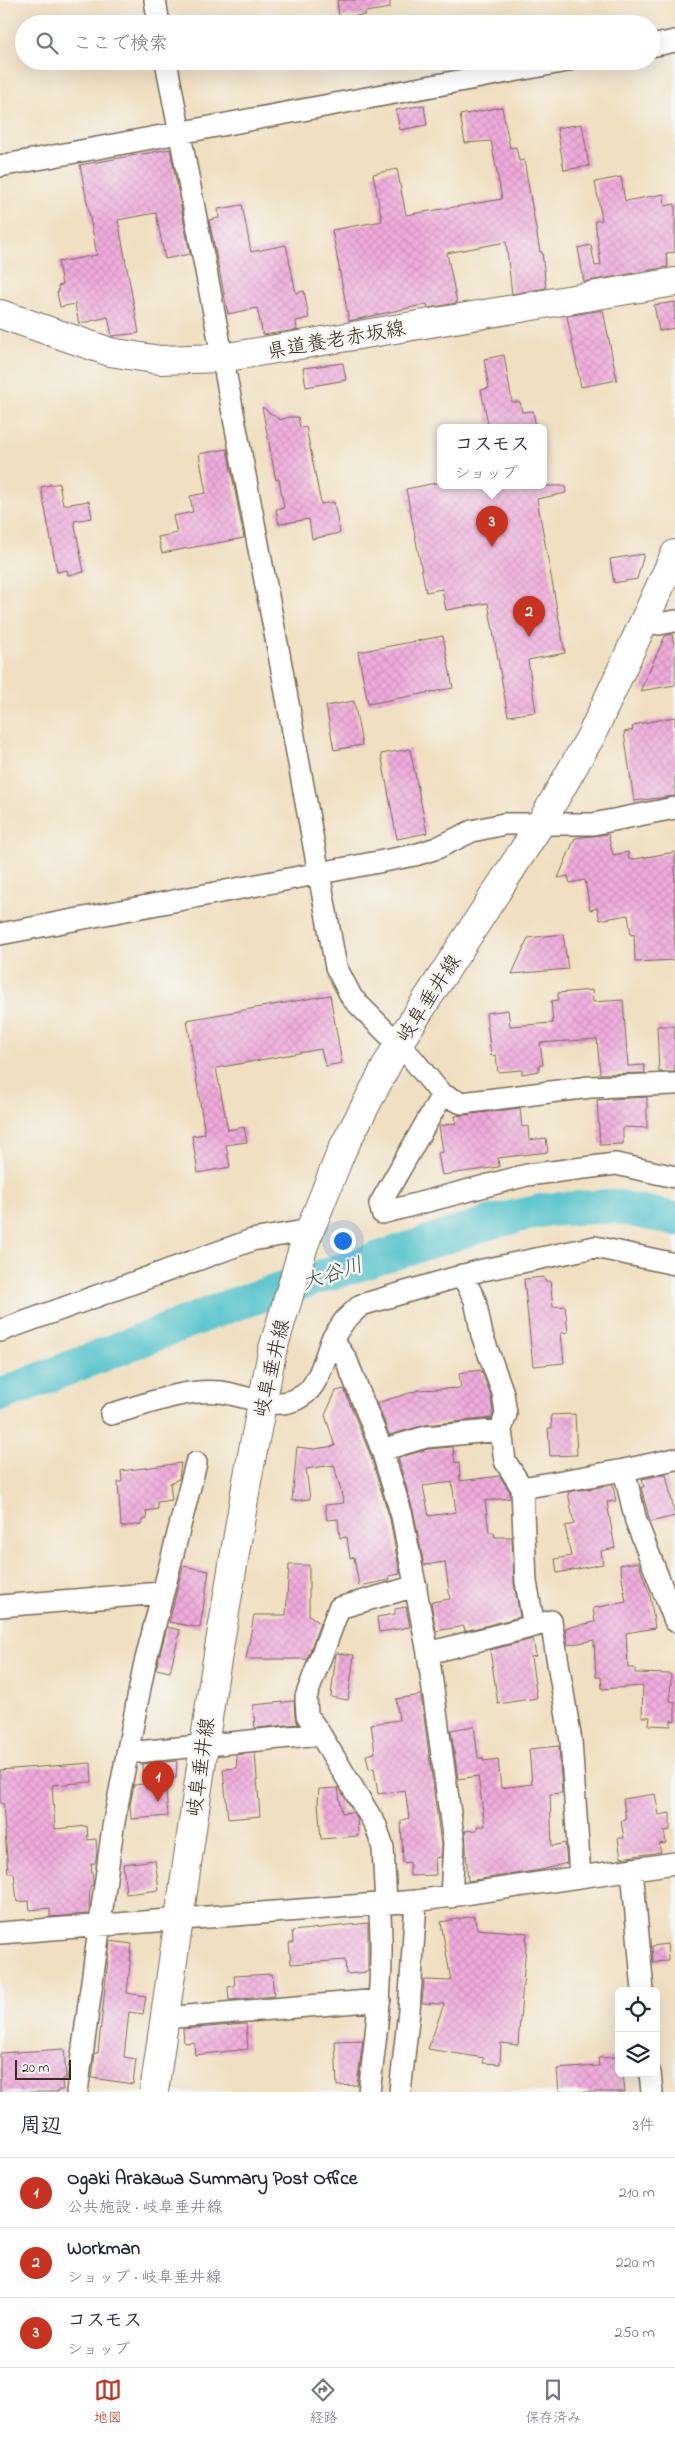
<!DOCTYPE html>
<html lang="ja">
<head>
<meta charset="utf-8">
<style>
  body { margin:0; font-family:"Indie Flower","Klee One",sans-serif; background:#f6f6f7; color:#1f2937 }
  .controls { position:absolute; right:15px; bottom:15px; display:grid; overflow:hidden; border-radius:8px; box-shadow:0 5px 20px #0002 }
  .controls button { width:45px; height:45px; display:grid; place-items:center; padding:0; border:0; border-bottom:1px solid #e0e1e3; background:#fff; color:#1f2937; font:25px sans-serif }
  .scale { position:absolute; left:15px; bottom:12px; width:56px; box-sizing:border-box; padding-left:5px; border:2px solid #3b2a1e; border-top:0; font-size:14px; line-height:18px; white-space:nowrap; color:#3b2a1e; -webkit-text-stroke:4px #f6f6f2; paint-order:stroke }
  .you { position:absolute; left:342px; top:1240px; width:18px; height:18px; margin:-12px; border:4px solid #fff; border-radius:50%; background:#1a73e8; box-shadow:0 0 0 8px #1a73e833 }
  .badge { display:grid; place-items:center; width:32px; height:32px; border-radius:50%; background:#c8321e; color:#fff; font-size:16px; font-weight:700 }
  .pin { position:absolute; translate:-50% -41px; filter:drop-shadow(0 1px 2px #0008) }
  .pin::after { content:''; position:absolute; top:26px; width:18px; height:15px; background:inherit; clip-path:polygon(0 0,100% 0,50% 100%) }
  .popup { position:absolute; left:437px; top:424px; width:110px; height:65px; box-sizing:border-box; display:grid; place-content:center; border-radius:8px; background:#fff; filter:drop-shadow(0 1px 4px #0005); font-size:16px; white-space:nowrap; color:#747a83 }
  .popup b { font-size:19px; color:#1f2937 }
  .popup::after { content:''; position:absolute; left:50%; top:100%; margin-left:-10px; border:10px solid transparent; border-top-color:#fff }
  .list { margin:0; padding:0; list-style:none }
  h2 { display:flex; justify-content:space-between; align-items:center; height:65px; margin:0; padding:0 20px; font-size:21px }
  h2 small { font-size:16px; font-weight:400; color:#747a83 }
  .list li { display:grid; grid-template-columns:32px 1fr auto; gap:15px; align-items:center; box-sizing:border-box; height:70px; padding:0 20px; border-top:1px solid #e0e1e3 }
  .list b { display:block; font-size:19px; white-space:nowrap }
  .list p { margin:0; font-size:16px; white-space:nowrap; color:#747a83 }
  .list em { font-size:16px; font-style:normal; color:#747a83 }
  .icon { flex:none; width:28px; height:28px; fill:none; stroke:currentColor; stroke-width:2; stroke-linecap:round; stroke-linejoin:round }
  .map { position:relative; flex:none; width:675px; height:2092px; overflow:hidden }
  .search { position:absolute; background:#fff; box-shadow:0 5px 20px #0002; left:15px; right:15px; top:15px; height:55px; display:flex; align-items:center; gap:12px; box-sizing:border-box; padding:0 18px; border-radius:28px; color:#747a83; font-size:19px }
  .sheet { height:275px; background:#fff }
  nav { display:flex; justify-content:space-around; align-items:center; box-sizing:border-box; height:70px; border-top:1px solid #e0e1e3; background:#fff; font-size:14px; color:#747a83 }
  nav a { display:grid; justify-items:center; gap:2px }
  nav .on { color:#c8321e }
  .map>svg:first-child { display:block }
</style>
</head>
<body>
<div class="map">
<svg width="675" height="2092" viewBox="0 0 675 2092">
  <defs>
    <pattern id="building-cross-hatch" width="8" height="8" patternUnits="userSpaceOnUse" patternTransform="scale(1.25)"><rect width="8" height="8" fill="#efabdb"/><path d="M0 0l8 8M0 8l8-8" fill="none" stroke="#ce93bc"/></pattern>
  </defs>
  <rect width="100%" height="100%" fill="#f6f6f2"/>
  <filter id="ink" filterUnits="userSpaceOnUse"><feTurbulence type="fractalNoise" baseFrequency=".02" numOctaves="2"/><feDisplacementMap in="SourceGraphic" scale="10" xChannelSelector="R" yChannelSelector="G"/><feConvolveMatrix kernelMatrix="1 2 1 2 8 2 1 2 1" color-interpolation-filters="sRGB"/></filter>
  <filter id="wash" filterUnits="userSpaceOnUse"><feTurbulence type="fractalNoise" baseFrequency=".0096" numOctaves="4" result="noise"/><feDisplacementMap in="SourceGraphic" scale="20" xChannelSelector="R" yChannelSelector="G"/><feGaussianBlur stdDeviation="1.12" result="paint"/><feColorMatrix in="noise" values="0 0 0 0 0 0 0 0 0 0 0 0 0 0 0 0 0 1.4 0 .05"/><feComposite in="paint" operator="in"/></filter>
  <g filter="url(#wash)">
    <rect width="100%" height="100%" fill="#f0dfc0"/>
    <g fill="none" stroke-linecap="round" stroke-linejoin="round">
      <path stroke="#58c5cc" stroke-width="34" d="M 0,1395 L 226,1307 L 492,1222 L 545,1210 L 613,1206 L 675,1219"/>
    </g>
    <g id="blocks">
      <path fill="url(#building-cross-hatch)" fill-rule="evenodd" d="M 337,0 L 390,0 L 390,8 L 365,12 L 365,15 L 339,17 Z
        M 424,105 L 427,125 L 400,130 L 396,110 Z
        M 502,107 L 510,148 L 516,147 L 519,161 L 524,160 L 540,252 L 542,252 L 546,288 L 512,294 L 506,242 L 447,253 L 457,303 L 428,308 L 427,304 L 349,321 L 332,230 L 382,221 L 373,174 L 397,169 L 406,215 L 502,199 L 491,141 L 465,143 L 460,115 Z
        M 582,124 L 589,166 L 564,170 L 557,128 Z
        M 170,149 L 190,254 L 165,259 L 156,213 L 118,220 L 139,333 L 112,336 L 108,317 L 79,324 L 75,304 L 60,307 L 57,292 L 59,292 L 58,286 L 62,285 L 58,262 L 97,255 L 80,165 Z
        M 621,177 L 625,201 L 664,194 L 665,206 L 675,204 L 675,252 L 666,253 L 668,267 L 584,282 L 578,248 L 591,245 L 595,266 L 601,265 L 595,221 L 602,220 L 595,182 Z
        M 242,205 L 251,252 L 286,245 L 296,293 L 304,291 L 309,318 L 296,321 L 297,330 L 263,335 L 257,308 L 228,314 L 209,220 L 219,218 L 218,209 Z
        M 675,302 L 675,328 L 659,331 L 654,305 Z
        M 603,310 L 617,380 L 581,387 L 567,316 Z
        M 504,355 L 512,402 L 520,402 L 522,412 L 533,411 L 536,428 L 489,428 L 481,390 L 489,388 L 484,359 Z
        M 343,363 L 346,380 L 306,387 L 303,368 Z
        M 262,407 L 280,420 L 289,417 L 298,417 L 300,428 L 306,427 L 321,504 L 334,502 L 340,533 L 312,539 L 309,519 L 279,524 L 276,509 L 284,508 L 279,479 L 276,480 Z
        M 227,449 L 244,538 L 162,553 L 158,537 L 177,533 L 173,516 L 193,512 L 190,496 L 206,493 L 199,454 Z
        M 441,482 L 441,486 L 565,486 L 566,493 L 537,499 L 565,653 L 528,660 L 536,712 L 508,716 L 488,603 L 446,610 L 442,589 L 426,592 L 406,489 Z
        M 59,483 L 63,505 L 89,501 L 92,518 L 74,521 L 84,572 L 68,575 L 67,570 L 57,572 L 41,487 Z
        M 644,554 L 637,579 L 614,583 L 610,559 Z
        M 672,634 L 675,652 L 675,685 L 640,691 L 665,636 Z
        M 443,636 L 453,688 L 368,704 L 358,652 Z
        M 354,701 L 362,745 L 334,750 L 326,706 Z
        M 675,717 L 675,796 L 634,801 L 624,732 L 633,730 L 632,727 L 638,724 Z
        M 410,749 L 427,833 L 397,839 L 381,754 Z
        M 608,834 L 613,855 L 628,852 L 629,860 L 675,852 L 675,960 L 635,962 L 634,934 L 631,935 L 628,915 L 600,920 L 597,908 L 590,910 L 585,880 L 570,883 L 568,876 L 558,878 L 575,838 Z
        M 563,934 L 568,969 L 512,974 L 528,938 Z
        M 592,990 L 593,1002 L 623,1000 L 628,1066 L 644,1065 L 645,1073 L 600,1074 L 597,1039 L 540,1043 L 543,1065 L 539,1065 L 539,1071 L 522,1074 L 522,1070 L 498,1072 L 496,1055 L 491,1056 L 486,1013 L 508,1010 L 510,1026 L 553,1023 L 551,1001 L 558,1000 L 558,993 Z
        M 330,995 L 342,1063 L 325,1066 L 321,1049 L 216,1068 L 228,1130 L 244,1127 L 247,1142 L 226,1145 L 230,1167 L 198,1173 L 192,1136 L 205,1134 L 187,1020 Z
        M 657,1026 L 675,1026 L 675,1072 L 659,1072 Z
        M 647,1097 L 647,1128 L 623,1127 L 623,1144 L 600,1145 L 597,1100 Z
        M 520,1108 L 522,1127 L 528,1126 L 529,1140 L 546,1138 L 548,1152 L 498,1158 L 499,1167 L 442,1175 L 438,1153 L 443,1152 L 439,1126 L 456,1123 L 455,1116 Z
        M 544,1277 L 545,1281 L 550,1281 L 553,1307 L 565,1306 L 568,1332 L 561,1333 L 564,1363 L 533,1366 L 524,1279 Z
        M 481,1370 L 491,1396 L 493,1413 L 492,1418 L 425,1425 L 389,1435 L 377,1403 L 419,1390 L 461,1388 L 459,1373 Z
        M 344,1389 L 370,1454 L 390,1519 L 400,1574 L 389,1576 L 390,1580 L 359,1586 L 354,1557 L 350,1558 L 347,1537 L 340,1538 L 338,1519 L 327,1520 L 325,1505 L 344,1503 L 334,1465 L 306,1469 L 310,1499 L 292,1501 L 297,1447 L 314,1449 L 335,1446 L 325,1415 L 336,1391 Z
        M 575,1414 L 577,1455 L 550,1456 L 548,1428 L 552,1428 L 551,1415 Z
        M 453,1447 L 455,1463 L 459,1462 L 460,1481 L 500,1476 L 510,1492 L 510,1498 L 485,1501 L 489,1532 L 494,1532 L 495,1537 L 512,1537 L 514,1583 L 520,1617 L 465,1631 L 464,1626 L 436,1631 L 431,1602 L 450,1599 L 445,1562 L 424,1565 L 414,1514 L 398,1458 L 428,1449 ZM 452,1482 L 456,1512 L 429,1516 L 423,1486 Z
        M 181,1463 L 179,1479 L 170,1483 L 172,1500 L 157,1502 L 158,1509 L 146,1511 L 147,1519 L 142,1520 L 142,1524 L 121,1527 L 118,1482 L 122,1482 L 121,1471 Z
        M 666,1474 L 675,1516 L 650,1522 L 641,1487 L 644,1487 L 642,1479 Z
        M 613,1485 L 616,1501 L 607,1502 L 615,1548 L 601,1551 L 603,1564 L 557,1573 L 555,1559 L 571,1556 L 565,1526 L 574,1524 L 568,1492 Z
        M 638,1562 L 650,1595 L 655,1628 L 626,1633 L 628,1668 L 635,1668 L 635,1673 L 671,1674 L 670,1701 L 675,1702 L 675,1721 L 671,1720 L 671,1726 L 649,1725 L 650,1717 L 642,1717 L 643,1686 L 602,1689 L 601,1677 L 596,1677 L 594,1640 L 568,1645 L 565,1628 L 595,1622 L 593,1608 L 626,1602 L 620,1565 Z
        M 289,1565 L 309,1565 L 309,1615 L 320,1623 L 307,1659 L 246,1659 L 254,1615 L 286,1615 Z
        M 183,1566 L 209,1571 L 200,1628 L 169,1622 Z
        M 406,1607 L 410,1627 L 379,1632 L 377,1617 L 395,1614 L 395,1609 Z
        M 167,1627 L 180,1630 L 170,1672 L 156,1669 Z
        M 533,1639 L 536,1656 L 531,1657 L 537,1698 L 498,1704 L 490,1650 Z
        M 336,1653 L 354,1655 L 348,1700 L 331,1697 Z
        M 421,1695 L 441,1844 L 441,1857 L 435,1858 L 436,1875 L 410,1876 L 410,1862 L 403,1863 L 401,1821 L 409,1818 L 405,1790 L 378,1794 L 374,1768 L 369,1769 L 366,1755 L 375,1753 L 371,1724 L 399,1720 L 396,1699 Z
        M 294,1701 L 295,1716 L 298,1724 L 255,1728 L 253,1705 Z
        M 474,1726 L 478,1758 L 483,1758 L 483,1761 L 498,1759 L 501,1788 L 532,1784 L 529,1749 L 559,1746 L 562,1793 L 550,1794 L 552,1846 L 565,1843 L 567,1863 L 541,1870 L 468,1881 L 465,1831 L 477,1830 L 477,1826 L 485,1826 L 478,1776 L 458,1779 L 451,1730 Z
        M 255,1753 L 260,1816 L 228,1819 L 223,1769 L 237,1768 L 236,1755 Z
        M 177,1761 L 176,1778 L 165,1780 L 168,1816 L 131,1819 L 130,1805 L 134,1785 L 143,1784 L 142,1764 Z
        M 91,1763 L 92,1782 L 52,1785 L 55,1829 L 87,1826 L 88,1840 L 96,1839 L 97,1853 L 95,1863 L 91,1864 L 93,1882 L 92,1886 L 90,1886 L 89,1914 L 50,1917 L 50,1908 L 30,1910 L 29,1901 L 17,1902 L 14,1873 L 8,1873 L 3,1803 L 0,1803 L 0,1770 Z
        M 338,1788 L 342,1813 L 353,1812 L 357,1818 L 358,1836 L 321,1839 L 318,1803 L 319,1789 Z
        M 655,1794 L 659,1815 L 670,1813 L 670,1830 L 664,1831 L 666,1843 L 659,1844 L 661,1852 L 621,1858 L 618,1838 L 624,1838 L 621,1821 L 626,1820 L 623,1799 Z
        M 155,1860 L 159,1890 L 126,1894 L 123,1864 Z
        M 474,1916 L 477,1929 L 527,1933 L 518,2045 L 501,2043 L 500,2064 L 483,2063 L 484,2058 L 428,2049 L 444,2004 L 422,2003 L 424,1980 L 451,1981 L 441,1922 Z
        M 368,1923 L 368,1972 L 346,1974 L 345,1960 L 291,1964 L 289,1943 L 293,1943 L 292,1931 Z
        M 110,1941 L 132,1944 L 127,1993 L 146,1996 L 143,2014 L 129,2012 L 124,2057 L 136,2059 L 133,2084 L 92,2078 L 95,2053 L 98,2053 Z
        M 667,1944 L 668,1961 L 653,1962 L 652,1946 Z
        M 272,1974 L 274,1996 L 229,2000 L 228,1987 L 235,1986 L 234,1976 Z
        M 246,2024 L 248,2049 L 195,2055 L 194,2042 L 184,2043 L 183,2029 Z
        M 363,2040 L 357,2085 L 337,2086 L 335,2041 Z
        M 64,2049 L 66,2078 L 62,2079 L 63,2090 L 58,2090 L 58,2092 L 0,2092 L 0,2053 Z
        M 619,2057 L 619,2073 L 623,2073 L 625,2092 L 559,2092 L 557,2069 L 599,2066 L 598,2058 Z"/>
    </g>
  </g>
  <g filter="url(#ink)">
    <use href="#blocks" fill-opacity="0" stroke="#7a6957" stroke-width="1"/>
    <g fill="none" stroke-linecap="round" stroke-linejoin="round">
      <defs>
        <path id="minor" d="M 155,0 L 159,24
          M 651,46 L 675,41
          M 166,61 L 279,654 L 336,967 L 352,998 L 411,1057 L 442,1095 L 462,1103 L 590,1087 L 675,1084
          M 0,166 L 567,61
          M 645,621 L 659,624 L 675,621
          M 0,934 L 415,855 L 437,848 L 472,831 L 504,824 L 593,824 L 675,808
          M 442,1095 L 380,1204 L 382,1213 L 527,1175 L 616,1164 L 675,1177
          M 462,1275 L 475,1300 L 482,1335 L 503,1393 L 506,1414 L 501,1430 L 505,1461 L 522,1488 L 624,1470 L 675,1459
          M 0,1331 L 252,1240 L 310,1230
          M 332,1339 L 345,1320 L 361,1305 L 478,1271 L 595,1247 L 675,1264
          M 111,1414 C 145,1405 184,1388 220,1392 C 246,1395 277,1413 302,1396 C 319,1386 325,1356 332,1339 L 346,1359 L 382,1450 L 402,1516 L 428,1653 L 454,1843 L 451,1897
          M 382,1450 L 426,1437 L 501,1430
          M 624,1470 L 636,1521 L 675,1621
          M 522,1488 L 526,1582 L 534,1626 L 551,1621 L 571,1741 L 580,1876
          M 0,1606 L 161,1593
          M 428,1653 L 534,1626
          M 320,1734 L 307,1715 L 306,1697 L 339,1608 L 416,1586
          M 127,1753 L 320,1734 L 376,1826 L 383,1848 L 386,1903
          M 632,1869 L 643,1991
          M 0,1933 L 416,1901 L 675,1863
          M 164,2018 L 380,2000
          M 650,2073 L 652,2092
          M 77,2092 L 113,1827 L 144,1667 L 196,1463
          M 369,2092 C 377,2030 385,1966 379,1903
          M 400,2092 L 409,2011 L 416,1901"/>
        <path id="major" d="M 0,314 L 110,352 L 160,360 L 222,358 L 675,282
          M 154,2092 L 213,1684 L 247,1481 L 272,1352 L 304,1245 L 342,1150 L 398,1044 L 541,823 L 591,736 L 675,554"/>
      </defs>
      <use href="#minor" stroke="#7a6957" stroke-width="24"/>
      <use href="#major" stroke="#7a6957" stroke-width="30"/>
      <use href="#minor" stroke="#fff" stroke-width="21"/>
      <use href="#major" stroke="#fff" stroke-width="28"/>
    </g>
  </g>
  <g text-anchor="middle" stroke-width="5" stroke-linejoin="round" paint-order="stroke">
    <g font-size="20" fill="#3b2a1e" stroke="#f6f6f2">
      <text transform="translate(336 339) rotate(-10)" y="7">県道養老赤坂線</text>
      <text transform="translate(428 998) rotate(-57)" y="7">岐阜垂井線</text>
      <text transform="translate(271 1368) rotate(-77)" y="7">岐阜垂井線</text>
      <text transform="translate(200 1767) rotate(-82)" y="7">岐阜垂井線</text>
    </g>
    <g font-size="21" font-style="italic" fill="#445852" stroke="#f6f6f2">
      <text transform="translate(332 1273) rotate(-18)" y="7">大谷川</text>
    </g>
  </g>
</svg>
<div class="controls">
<button><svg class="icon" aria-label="locate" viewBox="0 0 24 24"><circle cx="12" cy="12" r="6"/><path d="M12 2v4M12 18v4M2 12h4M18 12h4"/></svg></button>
<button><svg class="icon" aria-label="layers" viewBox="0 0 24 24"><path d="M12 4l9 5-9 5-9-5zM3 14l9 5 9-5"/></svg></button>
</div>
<div class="scale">20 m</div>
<div class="you"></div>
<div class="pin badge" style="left:158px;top:1802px">1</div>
<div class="pin badge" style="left:529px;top:637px">2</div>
<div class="pin badge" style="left:492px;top:547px">3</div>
<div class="popup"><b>コスモス</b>ショップ</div>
<div class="search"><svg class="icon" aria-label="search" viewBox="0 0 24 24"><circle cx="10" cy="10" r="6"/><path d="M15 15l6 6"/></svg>ここで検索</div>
</div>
<section class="sheet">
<h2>周辺<small>3件</small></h2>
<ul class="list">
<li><span class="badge">1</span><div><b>Ogaki Arakawa Summary Post Office</b><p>公共施設 · 岐阜垂井線</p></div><em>210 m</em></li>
<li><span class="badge">2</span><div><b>Workman</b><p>ショップ · 岐阜垂井線</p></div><em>220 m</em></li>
<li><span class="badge">3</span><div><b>コスモス</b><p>ショップ</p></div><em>250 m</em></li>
</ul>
</section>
<nav>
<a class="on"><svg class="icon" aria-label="map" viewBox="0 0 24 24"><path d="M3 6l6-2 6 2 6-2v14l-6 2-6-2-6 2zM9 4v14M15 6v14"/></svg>地図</a>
<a><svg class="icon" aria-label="directions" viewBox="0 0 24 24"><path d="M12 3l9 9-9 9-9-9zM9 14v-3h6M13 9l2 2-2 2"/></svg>経路</a>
<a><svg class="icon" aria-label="saved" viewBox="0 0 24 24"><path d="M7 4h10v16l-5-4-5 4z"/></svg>保存済み</a>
</nav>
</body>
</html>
